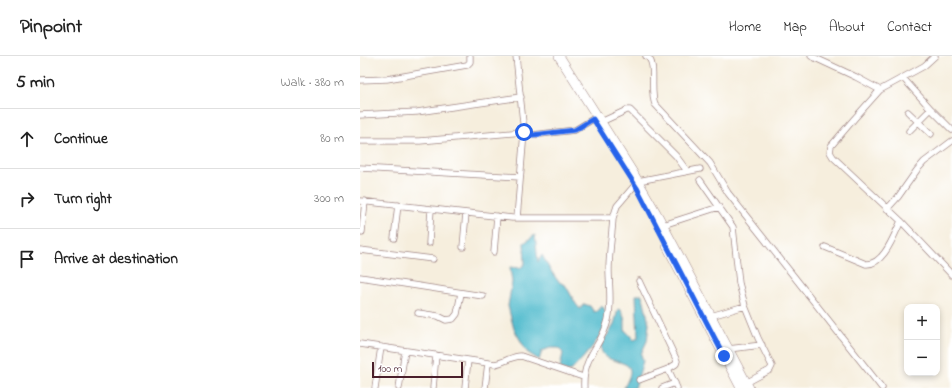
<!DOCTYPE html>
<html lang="en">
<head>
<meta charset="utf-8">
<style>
  body { margin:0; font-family:"Indie Flower",sans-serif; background:#f2f2f2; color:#222 }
  .controls { position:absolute; right:12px; bottom:12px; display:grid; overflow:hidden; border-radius:8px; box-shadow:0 2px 6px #0003 }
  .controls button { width:36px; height:36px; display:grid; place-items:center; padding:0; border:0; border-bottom:1px solid #e0e0e0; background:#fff; color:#222; font:20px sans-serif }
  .scale { position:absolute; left:12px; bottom:10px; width:91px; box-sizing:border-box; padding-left:4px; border:2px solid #4a1f2b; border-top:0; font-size:11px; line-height:14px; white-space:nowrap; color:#4a1f2b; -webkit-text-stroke:3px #fff; paint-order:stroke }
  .stop { position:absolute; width:12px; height:12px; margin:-9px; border:3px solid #2563eb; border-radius:50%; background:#fff }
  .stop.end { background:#2563eb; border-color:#fff; box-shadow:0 1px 4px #0008 }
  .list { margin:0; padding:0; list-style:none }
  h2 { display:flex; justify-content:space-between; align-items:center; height:52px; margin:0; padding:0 16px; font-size:17px }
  h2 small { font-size:13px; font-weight:400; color:#767676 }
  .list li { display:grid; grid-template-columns:26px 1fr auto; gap:12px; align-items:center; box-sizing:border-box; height:60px; padding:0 16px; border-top:1px solid #e0e0e0 }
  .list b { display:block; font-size:15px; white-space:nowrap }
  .list em { font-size:13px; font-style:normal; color:#767676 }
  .icon { flex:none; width:22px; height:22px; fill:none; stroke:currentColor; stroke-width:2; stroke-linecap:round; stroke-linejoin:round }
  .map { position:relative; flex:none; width:592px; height:332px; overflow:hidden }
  header { display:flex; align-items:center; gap:24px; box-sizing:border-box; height:56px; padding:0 20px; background:#fff; border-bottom:1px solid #e0e0e0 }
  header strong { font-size:19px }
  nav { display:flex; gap:22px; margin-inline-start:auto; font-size:14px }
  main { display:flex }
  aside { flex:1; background:#fff }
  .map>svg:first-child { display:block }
</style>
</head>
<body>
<header>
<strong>Pinpoint</strong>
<nav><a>Home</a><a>Map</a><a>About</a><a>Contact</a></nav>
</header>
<main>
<aside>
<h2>5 min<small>Walk · 380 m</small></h2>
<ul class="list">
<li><svg class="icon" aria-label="ahead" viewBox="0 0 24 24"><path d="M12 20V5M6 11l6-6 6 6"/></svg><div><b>Continue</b></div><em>80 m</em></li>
<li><svg class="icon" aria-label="right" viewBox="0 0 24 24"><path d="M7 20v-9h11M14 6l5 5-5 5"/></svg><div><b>Turn right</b></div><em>300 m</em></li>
<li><svg class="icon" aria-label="arrive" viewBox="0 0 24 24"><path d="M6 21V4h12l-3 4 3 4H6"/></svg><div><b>Arrive at destination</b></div></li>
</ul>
</aside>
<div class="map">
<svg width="592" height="332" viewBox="0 0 592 332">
  <rect width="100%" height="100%" fill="#fff"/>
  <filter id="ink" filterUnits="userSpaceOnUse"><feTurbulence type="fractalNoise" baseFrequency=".025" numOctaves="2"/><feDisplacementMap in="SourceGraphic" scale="8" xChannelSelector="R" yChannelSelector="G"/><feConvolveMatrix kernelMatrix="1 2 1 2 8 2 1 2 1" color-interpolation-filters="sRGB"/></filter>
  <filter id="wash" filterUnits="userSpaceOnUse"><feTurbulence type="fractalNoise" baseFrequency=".012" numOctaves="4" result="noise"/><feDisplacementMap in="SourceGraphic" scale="16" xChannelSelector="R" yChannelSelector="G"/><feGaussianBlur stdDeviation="0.9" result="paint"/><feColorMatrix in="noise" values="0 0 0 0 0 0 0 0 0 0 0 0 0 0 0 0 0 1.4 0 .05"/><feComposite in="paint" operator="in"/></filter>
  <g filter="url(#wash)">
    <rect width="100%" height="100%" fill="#f6eedd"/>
    <path fill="#52bcce" stroke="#4e6e7c" d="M 175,179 L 178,206 L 182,199 L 189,212 L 198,225 L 206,230 L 216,248 L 220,253 L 224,248 L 230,250 L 234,256 L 237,255 L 241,250 L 244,252 C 246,257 247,263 246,268 C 242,282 222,303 212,314 L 208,315 L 200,312 L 203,297 L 198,292 L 190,292 L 182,295 L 179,304 L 167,296 L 154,273 L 151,262 L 148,250 L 152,226 L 150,211 L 160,212 L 165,208 L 164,187 Z
      M 276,239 L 282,239 L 284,245 L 289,268 L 287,285 L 281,298 L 283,305 L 275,332 L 264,332 C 266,327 271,319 270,314 C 268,303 244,308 241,293 C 240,286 248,279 251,274 C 255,268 256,260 258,253 L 261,254 L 265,264 L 265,274 L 274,284 L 278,282 Z"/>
  </g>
  <g filter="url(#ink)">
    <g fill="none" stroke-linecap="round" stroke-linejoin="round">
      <defs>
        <path id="minor" d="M 156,0 L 164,76 L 157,162
          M 286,0 C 298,5 289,35 295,48 L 350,107 L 368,137 L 522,332
          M 451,0 L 496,21 L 520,34
          M 575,0 L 564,10 L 520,34 L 494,63 L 471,90 L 470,96 L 473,101 L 541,165 L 592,219
          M 543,22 L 571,53 L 592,74
          M 0,24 L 27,23 L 107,9 L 110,6 L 110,0
          M 548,56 L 571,78
          M 0,59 L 57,56 L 161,41
          M 241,66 L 267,54 L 270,54 L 316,100 L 327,115
          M 549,75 L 571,53
          M 164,80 L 215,74 L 233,63
          M 0,85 L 60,85 L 164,76
          M 0,112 L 160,121
          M 340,124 L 373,171 L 379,227 L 385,250
          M 278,125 L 340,113
          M 0,145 L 152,162 L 253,162 C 252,179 249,197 249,214 C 249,230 252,248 248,264 C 242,291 222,299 224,332
          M 527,153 L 538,141 L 557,114 L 564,106 L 592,85
          M 253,162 L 257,150 L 275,129
          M 303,169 L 359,151
          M 2,176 L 5,145
          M 34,182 L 38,149
          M 69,187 L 71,153
          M 103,191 L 106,157
          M 465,191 L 506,208 C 524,209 534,179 541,165
          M 0,194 L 73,203
          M 134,196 L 137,160
          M 0,221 L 123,240
          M 279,225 L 317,305 L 316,308 L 308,313
          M 58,257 L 78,260 L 86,264 L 93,263 L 97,258 L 101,237
          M 351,260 L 385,250 L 398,282 L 412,310 L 410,314 L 384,328
          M 0,288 L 135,308 C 145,306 152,300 161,300 L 223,321
          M 368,293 L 402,289
          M 279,324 L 308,313 L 317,332
          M 15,332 L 21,291
          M 39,332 L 45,295
          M 73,332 L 76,299
          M 105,332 L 108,304
          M 125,332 L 128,307
          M 302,332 L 315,327"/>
        <path id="primary" d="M 199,0 L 273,117 L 299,162 L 389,332
          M 307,190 L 381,332"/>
      </defs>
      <use href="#minor" stroke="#a08684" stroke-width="7"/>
      <use href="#primary" stroke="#a08684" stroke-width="10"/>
      <use href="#minor" stroke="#fff" stroke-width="5.5"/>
      <use href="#primary" stroke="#fff" stroke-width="9"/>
    </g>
  </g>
  <g fill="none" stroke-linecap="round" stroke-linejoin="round" filter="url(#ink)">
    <path stroke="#2563eb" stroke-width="5" d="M 164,76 L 164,80 L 215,74 L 233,63 L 277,132 L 364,300"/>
  </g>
</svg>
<div class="controls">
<button>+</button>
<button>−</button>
</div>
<div class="scale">100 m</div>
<div class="stop" style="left:164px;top:76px"></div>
<div class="stop end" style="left:364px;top:300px"></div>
</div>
</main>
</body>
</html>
